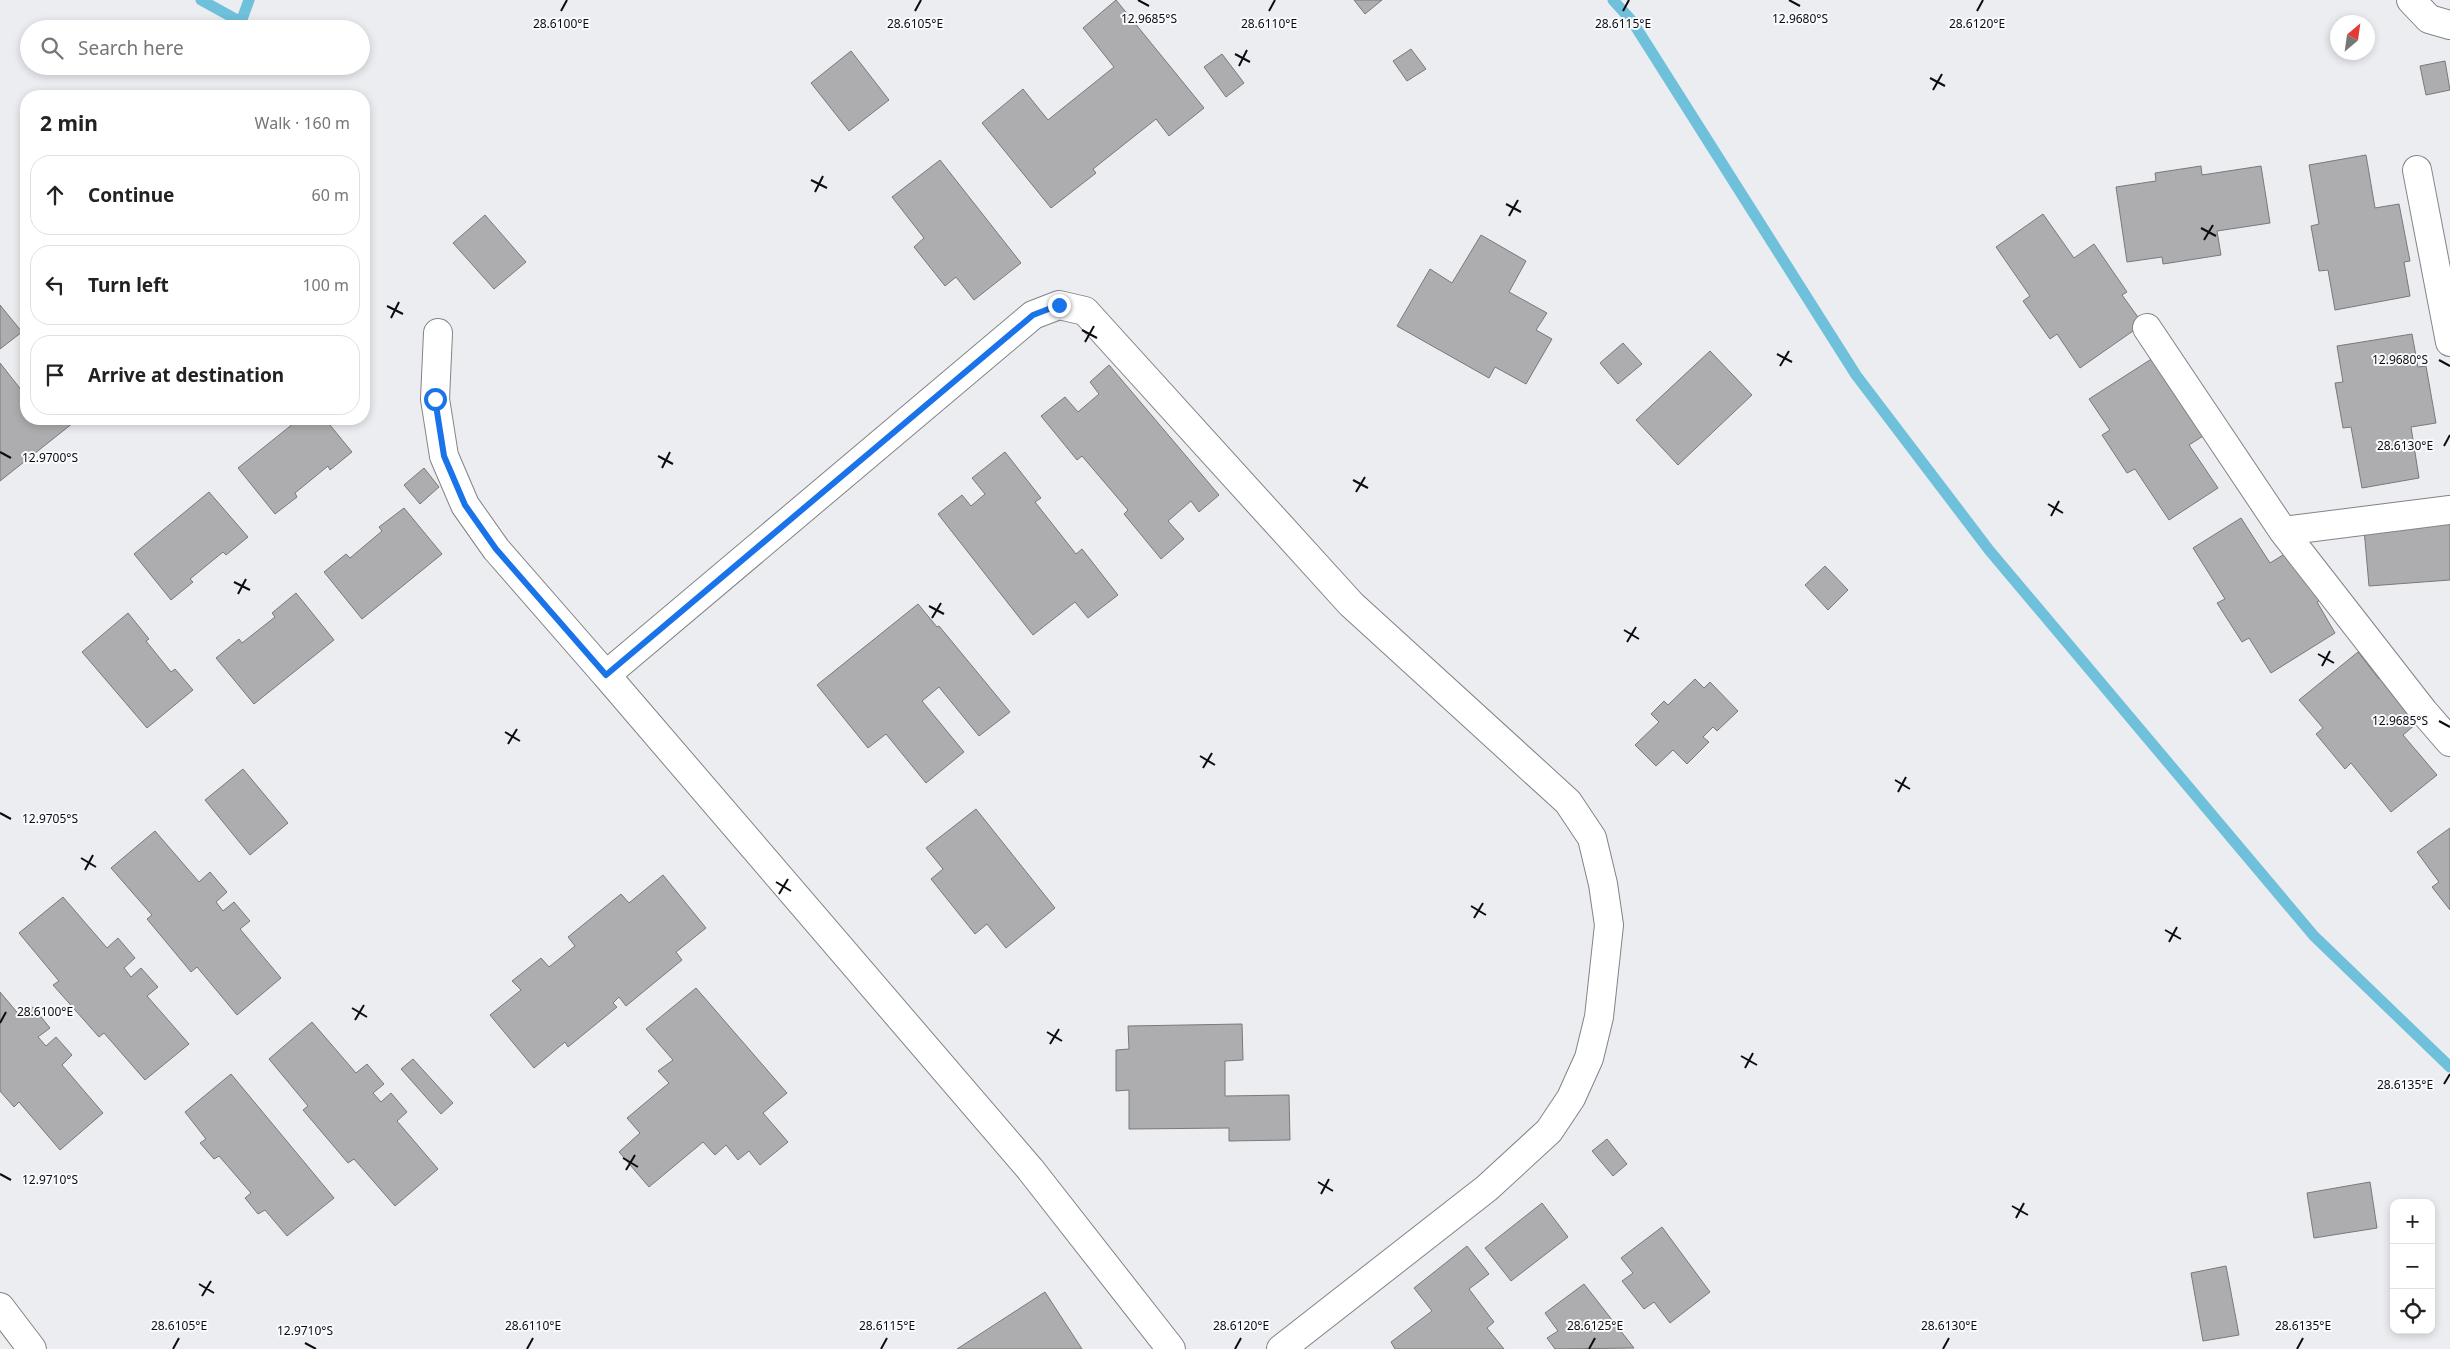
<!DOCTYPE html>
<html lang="en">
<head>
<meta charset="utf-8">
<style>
  body { margin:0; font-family:"Noto Sans",sans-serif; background:#f2f2f2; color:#222 }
  .controls { position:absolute; right:15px; bottom:15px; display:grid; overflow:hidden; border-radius:10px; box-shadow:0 2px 8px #0003 }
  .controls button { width:45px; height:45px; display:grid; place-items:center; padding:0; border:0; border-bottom:1px solid #e0e0e0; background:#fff; color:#222; font:25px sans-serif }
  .compass { position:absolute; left:2330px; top:15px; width:45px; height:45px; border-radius:50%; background:#fff; box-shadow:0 2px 8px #0003; rotate:29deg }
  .stop { position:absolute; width:15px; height:15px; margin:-11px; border:4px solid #1a73e8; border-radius:50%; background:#fff }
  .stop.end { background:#1a73e8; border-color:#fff; box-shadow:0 1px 5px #0008 }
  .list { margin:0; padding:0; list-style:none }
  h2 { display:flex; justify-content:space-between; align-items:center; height:65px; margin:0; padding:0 20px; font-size:21px }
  h2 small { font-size:16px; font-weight:400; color:#767676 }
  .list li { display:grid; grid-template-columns:32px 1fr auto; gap:15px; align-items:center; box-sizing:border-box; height:80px; margin:0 10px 10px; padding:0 10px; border:1px solid #e0e0e0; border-radius:20px }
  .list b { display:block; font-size:19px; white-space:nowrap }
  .list em { font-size:16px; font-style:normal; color:#767676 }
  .icon { flex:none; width:28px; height:28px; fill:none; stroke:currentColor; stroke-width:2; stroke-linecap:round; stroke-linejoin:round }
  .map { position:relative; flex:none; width:2450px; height:1349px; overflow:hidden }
  .search { position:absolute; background:#fff; box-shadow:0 2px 8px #0003; left:20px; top:20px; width:350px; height:55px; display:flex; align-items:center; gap:12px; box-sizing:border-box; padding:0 18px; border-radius:28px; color:#767676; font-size:19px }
  .panel { position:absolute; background:#fff; box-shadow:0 2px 8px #0003; left:20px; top:90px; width:350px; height:335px; border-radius:20px }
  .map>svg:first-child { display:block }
</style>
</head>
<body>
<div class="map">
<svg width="2450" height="1349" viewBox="0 0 2450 1349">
  <rect width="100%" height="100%" fill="#ecedf0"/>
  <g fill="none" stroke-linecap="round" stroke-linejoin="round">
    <path stroke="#6fc0db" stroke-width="11" d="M 201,0 L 241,22 L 249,0
      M 1613,0 L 1632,21 L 1856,375 L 1989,550 L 2314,936 L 2450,1067"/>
  </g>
  <path fill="#adadb0" stroke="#79797c" d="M 1116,0 L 1204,108 L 1169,136 L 1156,119 L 1093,169 L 1096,173 L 1051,208 L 982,123 L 1023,89 L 1048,120 L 1114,67 L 1083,28 Z
    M 1354,0 L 1382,0 L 1365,14 Z
    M 1411,49 L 1426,69 L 1407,81 L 1393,61 Z
    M 851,51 L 889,100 L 849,131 L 811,83 Z
    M 1222,54 L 1244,83 L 1226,97 L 1204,67 Z
    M 2445,61 L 2450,90 L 2426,95 L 2420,66 Z
    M 2366,155 L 2375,208 L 2399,204 L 2410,261 L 2404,262 L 2410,296 L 2335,310 L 2328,270 L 2319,271 L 2311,226 L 2319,224 L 2309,165 Z
    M 940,160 L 1021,263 L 974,300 L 956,277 L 945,286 L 914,247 L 924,238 L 892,197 Z
    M 2201,166 L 2202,175 L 2261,166 L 2270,223 L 2217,231 L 2221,255 L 2163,264 L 2162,257 L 2127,262 L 2116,187 L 2156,181 L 2155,173 Z
    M 2043,214 L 2074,258 L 2094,244 L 2127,292 L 2122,295 L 2143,324 L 2080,368 L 2057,334 L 2050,339 L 2023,301 L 2030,296 L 1996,247 Z
    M 485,215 L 526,262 L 494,289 L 453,243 Z
    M 1481,235 L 1526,261 L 1509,292 L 1547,313 L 1536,330 L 1552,339 L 1526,384 L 1495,367 L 1489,378 L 1397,326 L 1430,269 L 1452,283 Z
    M 0,305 L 22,332 L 0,349 Z
    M 2412,334 L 2418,367 L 2426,366 L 2436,423 L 2411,427 L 2419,478 L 2362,488 L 2351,427 L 2343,428 L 2335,383 L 2343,382 L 2337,346 Z
    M 1623,343 L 1642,364 L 1618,384 L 1600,363 Z
    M 1710,351 L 1752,395 L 1678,465 L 1636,420 Z
    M 2153,358 L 2211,431 L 2189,445 L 2218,488 L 2169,520 L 2135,469 L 2127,473 L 2102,435 L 2110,430 L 2089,399 Z
    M 0,363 L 26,396 L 26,419 L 78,419 L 0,481 Z
    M 1109,365 L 1219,495 L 1199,512 L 1191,501 L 1168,521 L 1184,539 L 1161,559 L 1124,514 L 1128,510 L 1082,456 L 1077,460 L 1041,416 L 1065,397 L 1078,412 L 1099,394 L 1090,382 Z
    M 299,419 L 325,419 L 352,452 L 330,470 L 328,466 L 295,493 L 297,497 L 275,514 L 238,468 Z
    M 1005,452 L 1041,498 L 1035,502 L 1076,554 L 1082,549 L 1118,595 L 1088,618 L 1075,602 L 1033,635 L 938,514 L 962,495 L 971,506 L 985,494 L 972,478 Z
    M 424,468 L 439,487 L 420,504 L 404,485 Z
    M 209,492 L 248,537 L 226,555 L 223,552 L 190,579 L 193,582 L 171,600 L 134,554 Z
    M 404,508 L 442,554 L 362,619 L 324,572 L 346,554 L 350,558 L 382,531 L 379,527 Z
    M 2241,518 L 2270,563 L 2291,550 L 2322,599 L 2317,602 L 2335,633 L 2271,673 L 2249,638 L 2242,642 L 2217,603 L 2225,599 L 2193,548 Z
    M 2450,522 L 2450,580 L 2369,586 L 2364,529 Z
    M 1825,566 L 1848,590 L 1828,610 L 1805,585 Z
    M 296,593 L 334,640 L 254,704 L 216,658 L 239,639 L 242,643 L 275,617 L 272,613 Z
    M 918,604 L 937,627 L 939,626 L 1010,712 L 979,736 L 939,687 L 922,701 L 964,752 L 926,783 L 886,734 L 868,748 L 817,685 Z
    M 128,613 L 149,639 L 146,641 L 171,672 L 175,669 L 193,690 L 147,728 L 82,652 Z
    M 2358,652 L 2379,679 L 2386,673 L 2423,718 L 2403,735 L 2437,775 L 2391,812 L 2351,763 L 2345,769 L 2316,734 L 2323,728 L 2299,700 Z
    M 1695,679 L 1704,688 L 1710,682 L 1738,711 L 1717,731 L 1713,727 L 1703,737 L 1709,742 L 1687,764 L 1673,750 L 1656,766 L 1635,745 L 1659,722 L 1651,714 L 1664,701 L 1668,705 Z
    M 243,769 L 288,823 L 250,855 L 205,800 Z
    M 976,809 L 1055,908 L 1006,948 L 987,924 L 975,934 L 931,879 L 943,869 L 926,848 Z
    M 2450,828 L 2450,910 L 2432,887 L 2439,882 L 2417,852 Z
    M 155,831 L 199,882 L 210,872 L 227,892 L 216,902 L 223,911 L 234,902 L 250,921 L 240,929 L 281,978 L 237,1015 L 197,967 L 191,972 L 147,919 L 152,915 L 111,868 Z
    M 663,875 L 706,928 L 676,952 L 682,960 L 626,1006 L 619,997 L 613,1003 L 617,1007 L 568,1047 L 565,1042 L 534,1068 L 490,1015 L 521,990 L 512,981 L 541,958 L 549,967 L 575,946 L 568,937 L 621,894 L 629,903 Z
    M 63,897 L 107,948 L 118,938 L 135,958 L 124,968 L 131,977 L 141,968 L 158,987 L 147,996 L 189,1044 L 145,1080 L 104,1033 L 99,1037 L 53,985 L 59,981 L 19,933 Z
    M 696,988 L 787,1093 L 763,1113 L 788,1142 L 760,1165 L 749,1151 L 738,1160 L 726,1145 L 715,1155 L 703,1142 L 649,1187 L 619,1152 L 640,1133 L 627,1118 L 669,1083 L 658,1071 L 673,1060 L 646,1029 Z
    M 0,992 L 21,1017 L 33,1007 L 50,1028 L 38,1037 L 46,1046 L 56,1037 L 72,1055 L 62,1065 L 103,1113 L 60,1150 L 19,1102 L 14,1107 L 0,1091 Z
    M 312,1022 L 356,1073 L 367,1064 L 384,1084 L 373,1093 L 381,1102 L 391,1093 L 407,1112 L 397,1121 L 438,1169 L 395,1206 L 354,1159 L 348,1163 L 303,1110 L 308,1106 L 269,1059 Z
    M 1242,1024 L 1243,1060 L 1225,1061 L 1225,1096 L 1289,1095 L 1290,1140 L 1229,1141 L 1229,1128 L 1129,1129 L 1129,1090 L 1116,1091 L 1116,1050 L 1129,1049 L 1128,1026 Z
    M 413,1059 L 453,1103 L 441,1114 L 401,1069 Z
    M 231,1074 L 334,1198 L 287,1236 L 265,1210 L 258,1214 L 245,1198 L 251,1193 L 219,1156 L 214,1159 L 200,1143 L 206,1139 L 185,1112 Z
    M 1607,1139 L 1627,1164 L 1613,1176 L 1592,1151 Z
    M 2370,1182 L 2377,1228 L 2314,1238 L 2307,1193 Z
    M 1542,1203 L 1568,1237 L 1511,1281 L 1485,1248 Z
    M 1662,1227 L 1710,1292 L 1670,1323 L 1654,1302 L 1644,1309 L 1622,1281 L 1633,1273 L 1621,1258 Z
    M 1467,1246 L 1489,1274 L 1469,1289 L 1494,1322 L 1487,1328 L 1504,1349 L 1395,1349 L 1391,1342 L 1432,1311 L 1414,1288 Z
    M 2226,1266 L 2239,1335 L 2203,1341 L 2191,1273 Z
    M 1584,1284 L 1634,1348 L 1555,1349 L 1547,1338 L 1558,1331 L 1545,1313 Z
    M 1045,1292 L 1082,1349 L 957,1349 Z"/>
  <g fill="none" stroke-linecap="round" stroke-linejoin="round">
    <defs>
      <path id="minor" d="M 2411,0 L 2429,19 L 2450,25
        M 2417,170 L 2450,342
        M 2147,328 L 2283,531 L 2450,510
        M 438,333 L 435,399 L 444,456 L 465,505 L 496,549 L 606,675
        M 2283,531 L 2424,712 L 2450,742
        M 0,1307 L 32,1349
        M 1171,1349 L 1030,1169 L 606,675 L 1033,315 L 1059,305 L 1085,311 L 1351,604 L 1568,802 L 1592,838 L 1603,884 L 1609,925 L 1599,1017 L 1589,1058 L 1571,1098 L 1549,1131 L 1487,1188 L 1281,1349"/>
    </defs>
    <use href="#minor" stroke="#828386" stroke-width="30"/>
    <use href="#minor" stroke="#fff" stroke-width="28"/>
  </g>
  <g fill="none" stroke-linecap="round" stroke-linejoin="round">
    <path stroke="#1a73e8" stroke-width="6" d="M 435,399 L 444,456 L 465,505 L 496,549 L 606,675 L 1033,315 L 1059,305"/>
  </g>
  <path fill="none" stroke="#0c0c0e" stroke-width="2" d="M 1138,0 L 1149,6M 1789,0 L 1800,6M 561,11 L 567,0M 915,11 L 921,0M 1269,11 L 1275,0M 1623,11 L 1629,0M 1977,11 L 1983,0M 1235,54 L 1250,62M 1239,66 L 1247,50M 1930,78 L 1945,86M 1933,90 L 1942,74M 811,180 L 827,188M 815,192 L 823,176M 1506,204 L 1521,212M 1509,216 L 1518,200M 2201,228 L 2216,236M 2204,240 L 2213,225M 387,306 L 403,314M 391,318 L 399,302M 1082,330 L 1097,338M 1085,342 L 1094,326M 1777,354 L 1792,362M 2439,360 L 2450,366M 1780,366 L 1789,351M 2444,446 L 2450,435M 0,452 L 11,458M 658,456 L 673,464M 662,468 L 670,452M 1353,480 L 1368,488M 1356,492 L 1365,477M 2048,504 L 2063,513M 2051,516 L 2059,501M 234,582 L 250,590M 238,594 L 246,579M 929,606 L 944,614M 932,618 L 941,603M 1624,630 L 1639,639M 1627,642 L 1636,627M 2318,654 L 2334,663M 2322,666 L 2330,651M 2439,721 L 2450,727M 505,732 L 520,741M 508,744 L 517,729M 1200,756 L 1215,765M 1203,768 L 1212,753M 1895,780 L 1910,789M 1898,792 L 1906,777M 0,813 L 11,819M 81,858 L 96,867M 85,870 L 93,855M 776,882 L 791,891M 779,894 L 788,879M 1471,906 L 1486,915M 1474,918 L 1483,903M 2165,930 L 2181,939M 2169,942 L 2177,927M 352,1008 L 367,1017M 355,1020 L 364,1005M 0,1023 L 6,1012M 1047,1032 L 1062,1041M 1050,1044 L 1059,1029M 1741,1056 L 1757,1065M 1745,1068 L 1753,1053M 2444,1084 L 2450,1074M 623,1158 L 638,1167M 626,1170 L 635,1155M 0,1174 L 11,1180M 1318,1182 L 1333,1191M 1321,1194 L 1329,1179M 2012,1206 L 2028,1215M 2016,1218 L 2024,1203M 199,1284 L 214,1293M 202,1296 L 211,1281M 305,1343 L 316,1349M 173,1349 L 179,1338M 527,1349 L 533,1338M 881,1349 L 887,1338M 1235,1349 L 1241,1338M 1589,1349 L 1595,1338M 1943,1349 L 1949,1338M 2297,1349 L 2303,1338"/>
  <g font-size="12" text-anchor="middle" fill="#0c0c0e" stroke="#f9fafd" stroke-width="4" stroke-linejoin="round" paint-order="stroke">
    <text x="1149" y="23">12.9685°S</text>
    <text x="1800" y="23">12.9680°S</text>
    <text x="561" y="28">28.6100°E</text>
    <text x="915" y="28">28.6105°E</text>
    <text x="1269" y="28">28.6110°E</text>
    <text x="1623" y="28">28.6115°E</text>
    <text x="1977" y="28">28.6120°E</text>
    <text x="2400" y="364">12.9680°S</text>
    <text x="2405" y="450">28.6130°E</text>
    <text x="50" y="462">12.9700°S</text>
    <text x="2400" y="725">12.9685°S</text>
    <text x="50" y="823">12.9705°S</text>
    <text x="45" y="1016">28.6100°E</text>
    <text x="2405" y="1089">28.6135°E</text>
    <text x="50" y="1184">12.9710°S</text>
    <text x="179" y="1330">28.6105°E</text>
    <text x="533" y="1330">28.6110°E</text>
    <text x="887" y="1330">28.6115°E</text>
    <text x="1241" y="1330">28.6120°E</text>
    <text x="1595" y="1330">28.6125°E</text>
    <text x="1949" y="1330">28.6130°E</text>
    <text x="2303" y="1330">28.6135°E</text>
    <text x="305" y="1335">12.9710°S</text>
  </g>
</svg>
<div class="controls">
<button>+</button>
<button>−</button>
<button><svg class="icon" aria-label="locate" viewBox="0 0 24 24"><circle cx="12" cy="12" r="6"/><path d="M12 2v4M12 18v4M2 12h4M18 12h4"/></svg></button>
</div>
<svg class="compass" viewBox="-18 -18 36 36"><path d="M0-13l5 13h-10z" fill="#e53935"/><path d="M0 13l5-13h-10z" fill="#767676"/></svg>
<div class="stop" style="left:435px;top:399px"></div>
<div class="stop end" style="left:1059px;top:305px"></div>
<div class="search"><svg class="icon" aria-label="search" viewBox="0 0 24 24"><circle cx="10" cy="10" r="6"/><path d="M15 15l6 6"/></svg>Search here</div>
<section class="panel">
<h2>2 min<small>Walk · 160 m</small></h2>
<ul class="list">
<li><svg class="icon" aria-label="ahead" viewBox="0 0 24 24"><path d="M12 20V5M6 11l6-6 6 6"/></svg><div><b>Continue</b></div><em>60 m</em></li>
<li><svg class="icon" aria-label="left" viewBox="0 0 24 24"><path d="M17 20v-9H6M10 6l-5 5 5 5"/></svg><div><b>Turn left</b></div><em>100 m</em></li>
<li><svg class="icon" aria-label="arrive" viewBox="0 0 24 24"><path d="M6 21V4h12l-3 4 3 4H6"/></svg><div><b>Arrive at destination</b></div></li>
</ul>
</section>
</div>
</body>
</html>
